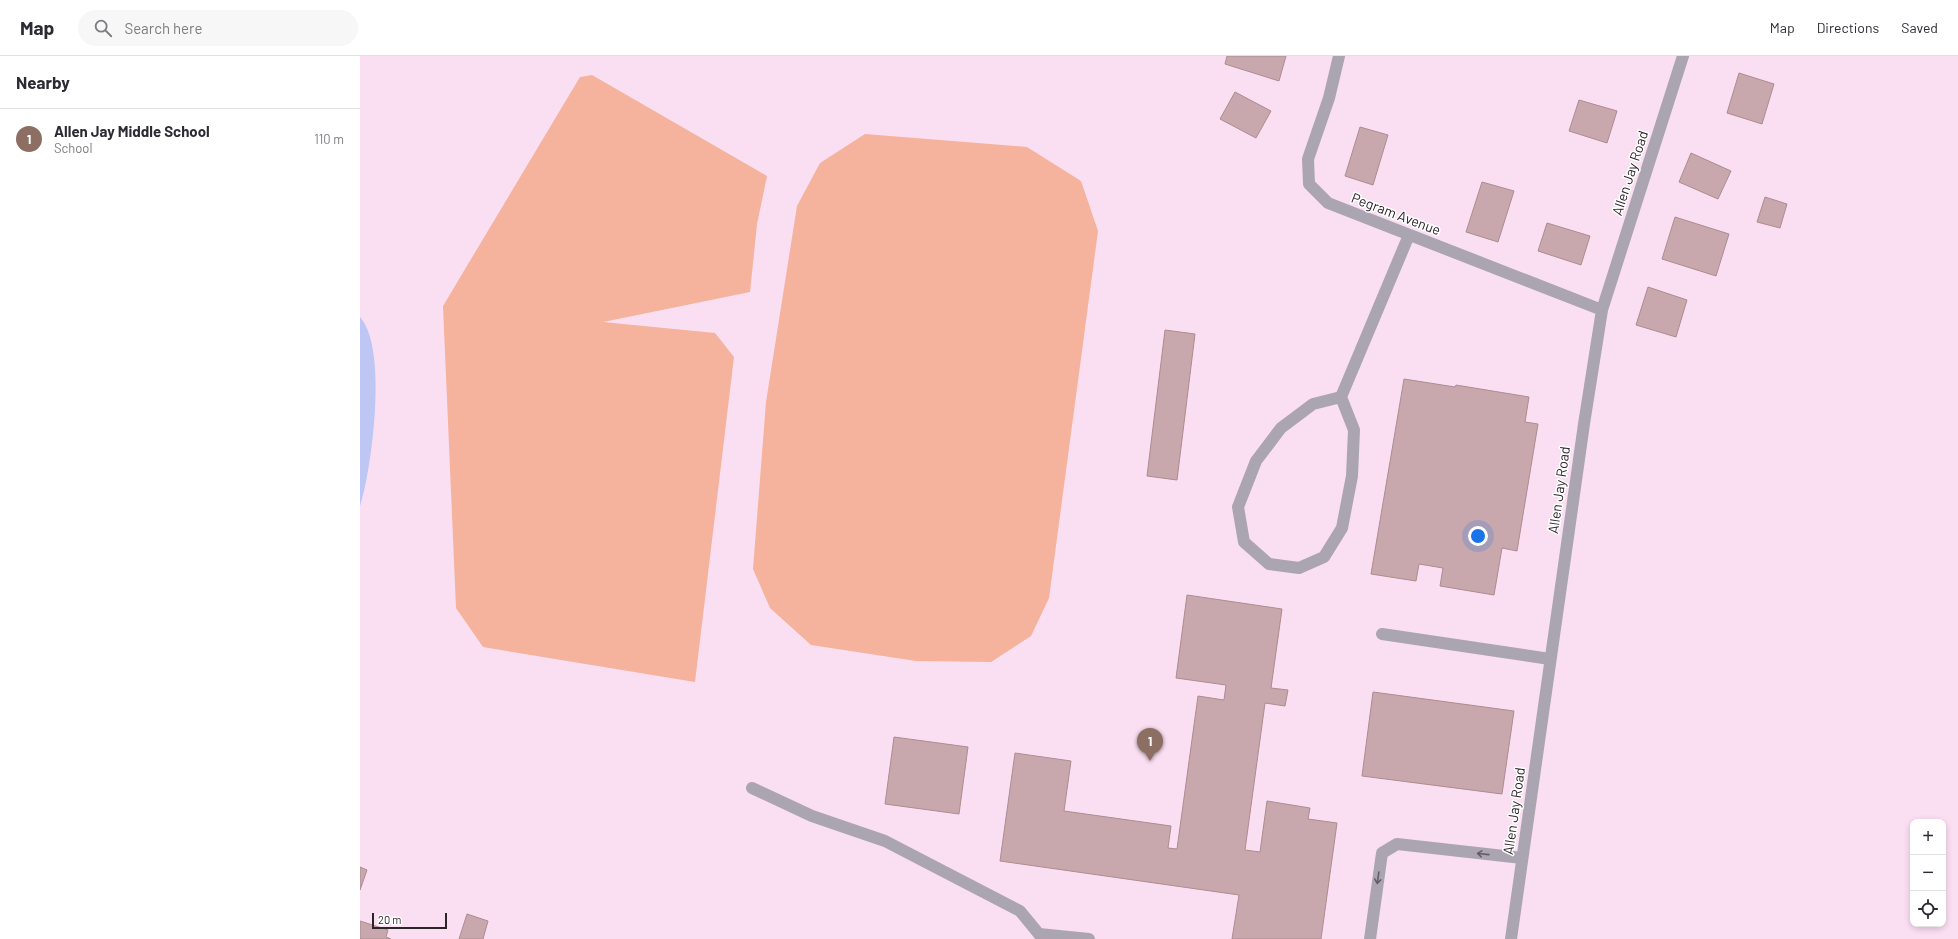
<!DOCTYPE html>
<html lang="en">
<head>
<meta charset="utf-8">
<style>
  body { margin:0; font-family:Barlow,sans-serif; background:#f7f7f7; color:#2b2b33 }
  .controls { position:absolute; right:12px; bottom:12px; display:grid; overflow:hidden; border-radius:8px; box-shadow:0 2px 6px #0003 }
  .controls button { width:36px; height:36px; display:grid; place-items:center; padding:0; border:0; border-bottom:1px solid #e1e1e2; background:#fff; color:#2b2b33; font:20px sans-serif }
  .scale { position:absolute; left:12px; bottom:10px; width:75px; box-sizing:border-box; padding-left:4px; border:2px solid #2d242a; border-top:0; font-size:11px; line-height:14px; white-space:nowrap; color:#2d242a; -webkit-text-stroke:3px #fff; paint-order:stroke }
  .you { position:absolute; left:1118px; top:480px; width:14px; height:14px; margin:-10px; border:3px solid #fff; border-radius:50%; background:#1a73e8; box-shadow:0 0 0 6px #1a73e833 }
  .badge { display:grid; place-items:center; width:26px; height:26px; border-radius:50%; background:#608c1e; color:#fff; font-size:13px; font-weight:700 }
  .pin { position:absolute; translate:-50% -33px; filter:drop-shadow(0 1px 2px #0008) }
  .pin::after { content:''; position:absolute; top:21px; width:14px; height:12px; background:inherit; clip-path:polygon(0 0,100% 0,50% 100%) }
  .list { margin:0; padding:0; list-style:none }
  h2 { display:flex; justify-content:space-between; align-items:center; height:52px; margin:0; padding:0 16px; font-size:17px }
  h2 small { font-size:13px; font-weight:400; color:#7c7c81 }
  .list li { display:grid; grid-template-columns:26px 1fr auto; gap:12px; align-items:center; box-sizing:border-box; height:60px; padding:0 16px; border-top:1px solid #e1e1e2 }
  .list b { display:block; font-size:15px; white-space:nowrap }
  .list p { margin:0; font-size:13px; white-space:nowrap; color:#7c7c81 }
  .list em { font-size:13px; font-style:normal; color:#7c7c81 }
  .icon { flex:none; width:22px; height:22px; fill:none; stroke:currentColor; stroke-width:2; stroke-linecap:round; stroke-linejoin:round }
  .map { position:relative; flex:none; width:1598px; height:883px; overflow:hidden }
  header { display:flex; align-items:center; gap:24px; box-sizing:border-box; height:56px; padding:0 20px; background:#fff; border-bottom:1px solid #e1e1e2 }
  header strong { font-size:19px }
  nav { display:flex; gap:22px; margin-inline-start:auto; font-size:14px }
  .search { width:280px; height:36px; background:#f7f7f7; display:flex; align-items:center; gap:10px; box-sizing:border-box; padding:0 14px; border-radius:22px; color:#7c7c81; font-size:15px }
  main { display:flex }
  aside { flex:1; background:#fff }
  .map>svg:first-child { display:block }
</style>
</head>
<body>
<header>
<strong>Map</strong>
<div class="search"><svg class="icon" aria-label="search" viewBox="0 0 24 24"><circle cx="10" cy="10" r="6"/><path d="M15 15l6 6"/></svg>Search here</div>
<nav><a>Map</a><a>Directions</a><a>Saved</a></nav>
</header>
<main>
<aside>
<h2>Nearby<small></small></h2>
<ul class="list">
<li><span class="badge" style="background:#8d6e63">1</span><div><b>Allen Jay Middle School</b><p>School</p></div><em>110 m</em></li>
</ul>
</aside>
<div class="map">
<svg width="1598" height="883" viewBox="0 0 1598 883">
  <rect width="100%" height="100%" fill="#fadff2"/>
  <path fill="#f5b29c" d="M 232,19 L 407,120 L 397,168 L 390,236 L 243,266 L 355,277 L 374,301 L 335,626 L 123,591 L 96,552 L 83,250 L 220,21 Z
    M 505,78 L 667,91 L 721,125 L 738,175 L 689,542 L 671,580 L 631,606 L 556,605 L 451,589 L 410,552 L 393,513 L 406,346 L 437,150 L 460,107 Z"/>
  <path fill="#bec6f3" d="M 0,261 C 28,292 12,411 0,450 Z"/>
  <path fill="#c8a8ad" stroke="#ac8c91" d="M 867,0 L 926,0 L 919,25 L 865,8 Z
    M 1379,17 L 1414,28 L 1402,68 L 1367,57 Z
    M 875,36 L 911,55 L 896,82 L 860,63 Z
    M 1219,44 L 1257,55 L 1247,87 L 1209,75 Z
    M 1000,71 L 1028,79 L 1013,129 L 985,120 Z
    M 1331,97 L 1371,115 L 1358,143 L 1319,126 Z
    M 1122,126 L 1154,135 L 1138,186 L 1106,176 Z
    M 1405,141 L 1427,148 L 1420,172 L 1397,166 Z
    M 1315,161 L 1369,178 L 1356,220 L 1302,203 Z
    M 1187,167 L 1230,180 L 1221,209 L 1178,195 Z
    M 1288,231 L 1327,244 L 1316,281 L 1276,269 Z
    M 805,274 L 835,278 L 817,424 L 787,420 Z
    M 1044,323 L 1095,331 L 1096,329 L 1169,341 L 1165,366 L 1178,368 L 1157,495 L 1142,492 L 1134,539 L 1080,530 L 1083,512 L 1059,508 L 1056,525 L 1011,518 Z
    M 827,539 L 922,553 L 911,632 L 928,634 L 925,650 L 905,647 L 885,794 L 900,796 L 907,745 L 950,752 L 948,763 L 977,767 L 961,883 L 872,883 L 879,839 L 640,805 L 655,697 L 711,705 L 704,755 L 811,770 L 808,792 L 817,793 L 838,640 L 864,644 L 866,629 L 816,622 Z
    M 1013,636 L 1154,655 L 1142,738 L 1002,720 Z
    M 534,681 L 608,691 L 599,758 L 525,748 Z
    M 0,811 L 7,814 L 0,834 Z
    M 107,858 L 128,865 L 123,883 L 99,883 Z
    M 0,865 L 28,874 L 26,881 L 31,883 L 0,883 Z"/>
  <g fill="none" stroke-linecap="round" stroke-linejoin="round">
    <path stroke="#aba5b1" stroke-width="12" d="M 979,0 L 969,42 L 948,103 L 949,128 L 968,147 L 1242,254
      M 981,341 L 994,374 L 992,420 L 982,472 L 964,501 L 939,512 L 909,508 L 884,486 L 878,451 L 896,405 L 921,372 L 953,348 L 981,341 L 1049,179
      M 1022,578 L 1190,603
      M 392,732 L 452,760 L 525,785 L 660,855 L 683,883
      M 679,878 L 729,883
      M 1010,883 L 1022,797 L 1037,788 L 1162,802
      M 1151,883 L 1224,368 L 1242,254 L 1323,0"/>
  </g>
  <defs><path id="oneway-shaft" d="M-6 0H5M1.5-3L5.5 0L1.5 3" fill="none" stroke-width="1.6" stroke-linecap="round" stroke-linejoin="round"/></defs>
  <g stroke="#665e67">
    <use href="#oneway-shaft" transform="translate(1123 798) rotate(-174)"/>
    <use href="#oneway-shaft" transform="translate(1018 822) rotate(98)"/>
  </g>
  <g text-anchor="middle" stroke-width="3" stroke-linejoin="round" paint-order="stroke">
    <g font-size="14" fill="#2d242a" stroke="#fff">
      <text transform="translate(1270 117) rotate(-72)" y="5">Allen Jay Road</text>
      <text transform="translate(1036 158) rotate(21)" y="5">Pegram Avenue</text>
      <text transform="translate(1199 434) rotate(-82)" y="5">Allen Jay Road</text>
      <text transform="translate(1154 755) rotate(-82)" y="5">Allen Jay Road</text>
    </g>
  </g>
</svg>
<div class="controls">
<button>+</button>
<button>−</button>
<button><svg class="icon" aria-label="locate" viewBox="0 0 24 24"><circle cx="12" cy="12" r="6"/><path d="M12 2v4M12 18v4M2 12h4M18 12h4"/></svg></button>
</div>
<div class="scale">20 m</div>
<div class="you"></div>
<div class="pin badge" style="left:790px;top:705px;background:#8d6e63">1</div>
</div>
</main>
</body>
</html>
